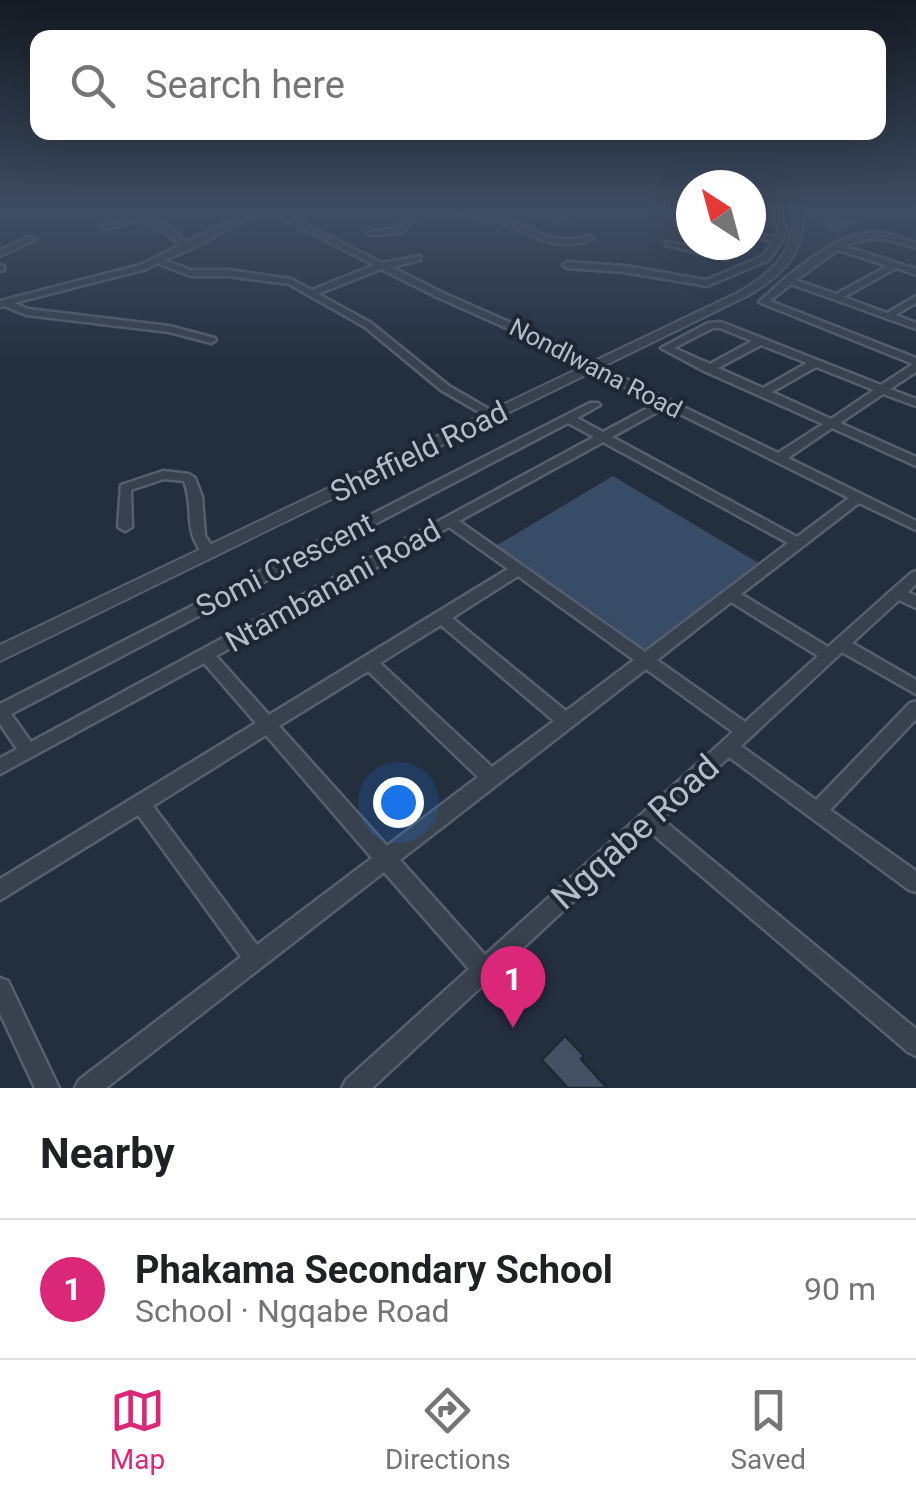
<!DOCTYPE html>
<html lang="en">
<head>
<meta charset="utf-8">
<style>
  body { margin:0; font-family:Roboto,sans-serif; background:#f2f2f2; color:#202124 }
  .compass { position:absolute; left:676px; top:170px; width:90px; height:90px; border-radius:50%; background:#fff; box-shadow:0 10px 40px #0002; rotate:324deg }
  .you { position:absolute; left:398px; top:802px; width:35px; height:35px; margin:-25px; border:8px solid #fff; border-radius:50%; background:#1a73e8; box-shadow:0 0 0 15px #1a73e833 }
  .badge { display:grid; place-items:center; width:65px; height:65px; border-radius:50%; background:#db2777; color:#fff; font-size:32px; font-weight:700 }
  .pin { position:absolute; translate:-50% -82px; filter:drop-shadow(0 2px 5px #0008) }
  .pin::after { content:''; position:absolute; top:52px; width:35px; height:30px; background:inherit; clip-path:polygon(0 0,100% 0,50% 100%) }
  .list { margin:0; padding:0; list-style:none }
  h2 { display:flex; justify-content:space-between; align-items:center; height:130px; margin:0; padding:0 40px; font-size:42px }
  h2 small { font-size:32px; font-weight:400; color:#757577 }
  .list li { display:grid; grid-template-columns:65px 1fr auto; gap:30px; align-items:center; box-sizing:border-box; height:140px; padding:0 40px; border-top:2px solid #e0e0e0 }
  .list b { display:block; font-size:38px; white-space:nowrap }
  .list p { margin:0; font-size:32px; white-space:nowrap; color:#757577 }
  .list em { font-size:32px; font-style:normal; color:#757577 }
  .icon { flex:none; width:55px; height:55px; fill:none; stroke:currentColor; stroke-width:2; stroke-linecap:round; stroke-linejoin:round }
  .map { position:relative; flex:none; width:916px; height:1088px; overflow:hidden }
  .search { position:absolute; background:#fff; box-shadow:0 10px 40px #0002; left:30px; right:30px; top:30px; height:110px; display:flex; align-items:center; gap:25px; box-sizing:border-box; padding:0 35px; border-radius:20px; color:#757577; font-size:38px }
  .sheet { height:270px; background:#fff }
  nav { display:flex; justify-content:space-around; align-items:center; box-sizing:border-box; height:140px; border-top:2px solid #e0e0e0; background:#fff; font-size:28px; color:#757577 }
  nav a { display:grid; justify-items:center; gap:5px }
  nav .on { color:#db2777 }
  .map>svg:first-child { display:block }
</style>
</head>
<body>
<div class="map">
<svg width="916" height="1088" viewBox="0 0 916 1088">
  <rect width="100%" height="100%" fill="#242f3e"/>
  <path fill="#394c67" d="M 613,476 L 762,565 L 653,649 L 638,648 L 494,547 Z"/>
  <path fill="#455162" stroke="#1f2835" stroke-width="2.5" d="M 834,214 L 840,216 L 862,222 L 841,235 L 818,228 L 823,225 L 817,224 Z
    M 565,1036 L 584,1056 L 581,1059 L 607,1088 L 568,1088 L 542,1060 Z"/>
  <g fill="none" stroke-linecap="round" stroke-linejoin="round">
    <defs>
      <path id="minor" d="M 124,213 L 166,225 L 187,242 L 247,213 L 258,213 L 191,249 L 164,260 L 191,270 L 228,270 L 291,279 L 312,290 L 374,265 L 272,213 L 282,213 L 382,263 L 420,256 L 420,260 L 391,267 L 443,293 L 573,350 L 597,365 L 778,453 L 823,424 L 704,371 L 661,348 L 708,323 L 721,322 L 881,385 L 913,364 L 759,302 C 785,277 838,231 877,232 C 890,233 903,239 916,243 L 916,248 C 886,239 875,233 844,246 L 916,269 L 916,275 L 896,268 L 844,297 L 887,313 L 916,296 L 916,303 L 895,315 L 916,323 L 916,329 L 791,284 L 770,301 L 916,358 L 916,372 L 890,389 L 916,399 L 916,406 L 883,394 L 840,423 L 916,457 L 916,466 L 832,428 L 788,458 L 916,521 L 916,530 L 859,503 L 741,594 L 828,647 L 911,573 L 916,571 L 916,584 L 908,592 L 916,596 L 916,608 L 899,600 L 852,643 L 916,680 L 916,694 L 842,652 L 741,746 L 816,800 L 910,703 L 916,701 L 916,719 L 830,810 L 916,871 L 916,892 L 909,890 L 729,757 L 662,819 L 916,1029 L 916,1056 L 908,1052 L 649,831 L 372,1088 L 342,1088 L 346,1080 L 469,969 L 384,872 L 106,1088 L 75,1088 L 79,1080 L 241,957 L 138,815 L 0,900 L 0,879 L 256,723 L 204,663 L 0,774 L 0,758 L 17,749 L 0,724 L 0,704 L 590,403 L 598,403 L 600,405 L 577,418 L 603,432 L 657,403 L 589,369 L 565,354 L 437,297 L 381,269 L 318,294 L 371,323 L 449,386 L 497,414 L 497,418 L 489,418 L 441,390 L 365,327 L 289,284 L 228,276 L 190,276 L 157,263 L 146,269 L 14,303 L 28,309 L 169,326 L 215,338 L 216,340 L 211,343 L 169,332 L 26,315 L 4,306 L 0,307 L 0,301 L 140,265 L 181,245 L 160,229 L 138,221 L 105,229 L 101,227 L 130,218 L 124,217 ZM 838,250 L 888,266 L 836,294 L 796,280 ZM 713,328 L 720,328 L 752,341 L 710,364 L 674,348 ZM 761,345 L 807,363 L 763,388 L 718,368 ZM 816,367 L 874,390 L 831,419 L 772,392 ZM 666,407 L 849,498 L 797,537 L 612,437 ZM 568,423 L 594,437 L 31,742 L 11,714 ZM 603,442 L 788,543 L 645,652 L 459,521 ZM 449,527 L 508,569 L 269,715 L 216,656 ZM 518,576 L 634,660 L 566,711 L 452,618 ZM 731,602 L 818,656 L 745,722 L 657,660 ZM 441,625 L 554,721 L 492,767 L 380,663 ZM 646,669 L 733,732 L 485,955 L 400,860 ZM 368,671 L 478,777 L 387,846 L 279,726 ZM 266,735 L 372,858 L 257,945 L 153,806 Z
        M 412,213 L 420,213 L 402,233 L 372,235 L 368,233 L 372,231 L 397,229 Z
        M 454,213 C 468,213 482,212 495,216 C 531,225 551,248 589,236 L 593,238 C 558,257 527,230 494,220 C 481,217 467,217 454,213 Z
        M 540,213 L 555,213 L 569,218 L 565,220 Z
        M 774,213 L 782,213 L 787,233 L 769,260 L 707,286 L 624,272 L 567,268 L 563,265 L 567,262 L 624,266 L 706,280 L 763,256 L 773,241 L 751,237 L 751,233 L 776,237 L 779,233 L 776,219 L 751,219 L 751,215 Z
        M 29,237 L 36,239 L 0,256 L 0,250 Z
        M 666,242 L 726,253 L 730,256 L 726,259 L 669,246 L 666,246 Z
        M 0,265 L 4,266 L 4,270 L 0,271 Z
        M 163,471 L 189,474 L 195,478 L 202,497 L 205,536 L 217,553 L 215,556 L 205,556 C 182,531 195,509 184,481 L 164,479 L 131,490 L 132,527 L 125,531 L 118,527 L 121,485 Z
        M 0,978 L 8,981 L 59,1088 L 35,1088 L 0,1013 Z"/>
      <path id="tertiary" d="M 793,213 L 803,213 C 806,254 780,277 747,296 L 0,661 L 0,645 L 739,292 C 771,273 795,253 793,213 Z"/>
    </defs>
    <use href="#minor" stroke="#565f6c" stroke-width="5"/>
    <use href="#tertiary" stroke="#565f6c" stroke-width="4"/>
    <use href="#minor" fill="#38414e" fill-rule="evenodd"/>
    <use href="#tertiary" fill="#38414e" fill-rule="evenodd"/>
  </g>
  <linearGradient id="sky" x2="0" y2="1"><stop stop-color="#141a22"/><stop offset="0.58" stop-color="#3f4d63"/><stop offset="1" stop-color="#3f4d63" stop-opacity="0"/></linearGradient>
  <rect width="916" height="366" fill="url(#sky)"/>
  <g text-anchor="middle" stroke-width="8" stroke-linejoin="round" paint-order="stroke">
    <g font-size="25" fill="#b4bcc9" stroke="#1d2633">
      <text transform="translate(596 368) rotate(27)" y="9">Nondlwana Road</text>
    </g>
    <g font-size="30" fill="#b4bcc9" stroke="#1d2633">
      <text transform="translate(419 452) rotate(-26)" y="10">Sheffield Road</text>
      <text transform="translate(285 565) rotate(-27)" y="10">Somi Crescent</text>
      <text transform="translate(333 586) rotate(-29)" y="10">Ntambanani Road</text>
    </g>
    <g font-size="35" fill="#b4bcc9" stroke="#1d2633">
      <text transform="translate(635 832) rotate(-42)" y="12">Ngqabe Road</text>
    </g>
  </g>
</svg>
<svg class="compass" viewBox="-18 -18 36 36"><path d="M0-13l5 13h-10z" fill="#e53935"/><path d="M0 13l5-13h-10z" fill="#757577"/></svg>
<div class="you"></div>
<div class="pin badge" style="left:513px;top:1028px">1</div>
<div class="search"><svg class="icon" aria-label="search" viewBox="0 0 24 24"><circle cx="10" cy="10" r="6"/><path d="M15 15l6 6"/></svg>Search here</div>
</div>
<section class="sheet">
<h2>Nearby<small></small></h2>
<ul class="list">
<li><span class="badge">1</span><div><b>Phakama Secondary School</b><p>School · Ngqabe Road</p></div><em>90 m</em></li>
</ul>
</section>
<nav>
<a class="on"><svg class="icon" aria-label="map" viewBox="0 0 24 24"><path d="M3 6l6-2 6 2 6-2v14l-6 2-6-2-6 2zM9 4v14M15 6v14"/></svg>Map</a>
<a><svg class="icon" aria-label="directions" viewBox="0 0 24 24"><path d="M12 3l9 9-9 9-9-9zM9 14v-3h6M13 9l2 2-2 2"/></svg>Directions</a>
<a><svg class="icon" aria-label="saved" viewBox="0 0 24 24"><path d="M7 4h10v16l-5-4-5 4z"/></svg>Saved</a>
</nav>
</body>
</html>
